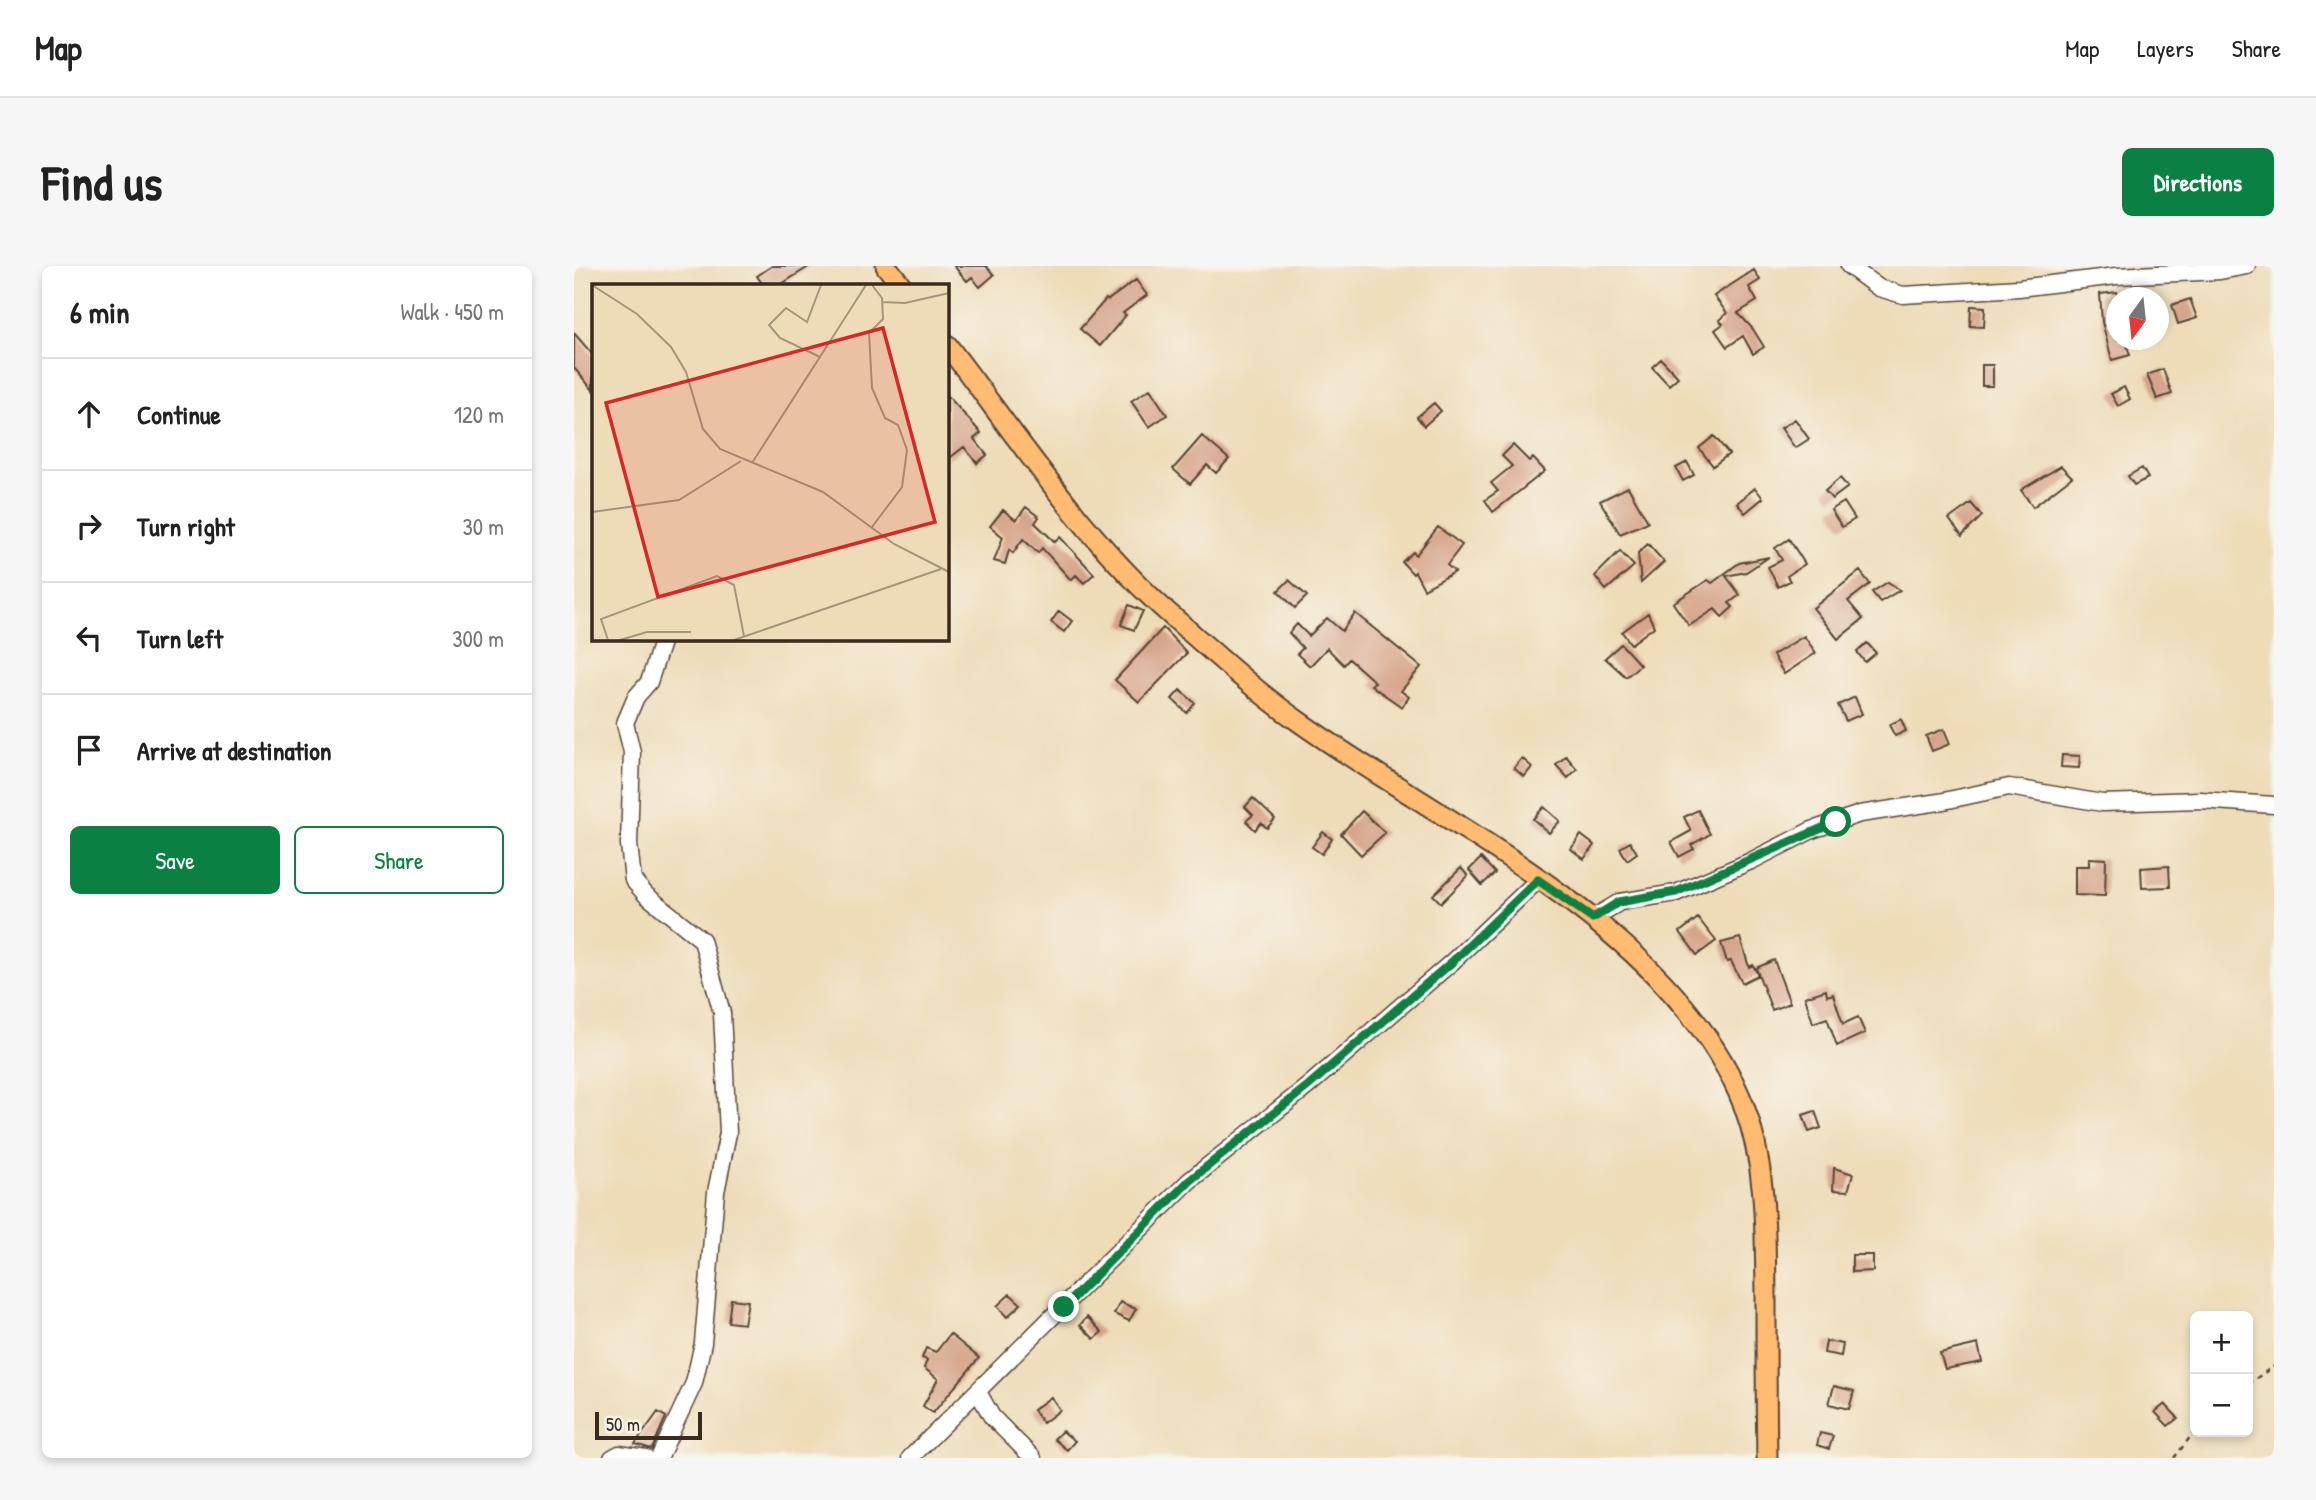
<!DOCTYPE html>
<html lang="en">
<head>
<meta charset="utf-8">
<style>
  body { margin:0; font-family:"Patrick Hand",sans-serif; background:#f6f6f6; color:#222 }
  .controls { position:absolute; right:21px; bottom:21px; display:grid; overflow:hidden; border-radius:10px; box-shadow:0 4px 10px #0003 }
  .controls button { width:63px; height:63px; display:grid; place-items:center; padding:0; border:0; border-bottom:2px solid #e0e0e0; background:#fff; color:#222; font:35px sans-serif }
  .compass { position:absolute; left:1532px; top:21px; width:63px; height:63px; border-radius:50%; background:#fff; box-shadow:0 4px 10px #0003; rotate:195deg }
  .scale { position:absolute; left:21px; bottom:18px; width:107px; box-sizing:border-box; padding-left:7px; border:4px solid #3b2a1e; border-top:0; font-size:19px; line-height:24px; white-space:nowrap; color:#3b2a1e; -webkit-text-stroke:5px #f7f3e8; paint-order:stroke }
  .stop { position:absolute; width:21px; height:21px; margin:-16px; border:5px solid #0b8043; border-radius:50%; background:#fff }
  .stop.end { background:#0b8043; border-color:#fff; box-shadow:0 2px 7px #0008 }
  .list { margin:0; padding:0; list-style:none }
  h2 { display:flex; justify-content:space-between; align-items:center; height:91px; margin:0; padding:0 28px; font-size:30px }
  h2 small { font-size:23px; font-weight:400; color:#767676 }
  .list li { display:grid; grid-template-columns:46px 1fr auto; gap:21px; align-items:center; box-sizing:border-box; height:112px; padding:0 28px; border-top:2px solid #e0e0e0 }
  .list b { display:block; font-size:26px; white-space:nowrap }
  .list em { font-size:23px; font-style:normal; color:#767676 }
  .actions { display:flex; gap:14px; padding:21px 28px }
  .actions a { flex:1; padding:16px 0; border:2px solid #0b8043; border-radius:10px; text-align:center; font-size:24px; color:#0b8043 }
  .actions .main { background:#0b8043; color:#fff }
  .icon { flex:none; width:38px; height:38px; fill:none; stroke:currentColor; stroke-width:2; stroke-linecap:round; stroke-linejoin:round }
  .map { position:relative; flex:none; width:1700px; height:1192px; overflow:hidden; border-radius:10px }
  header { display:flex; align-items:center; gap:42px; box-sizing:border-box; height:98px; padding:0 35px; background:#fff; border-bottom:2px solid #e0e0e0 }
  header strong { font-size:33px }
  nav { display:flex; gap:38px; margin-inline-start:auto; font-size:24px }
  .intro { display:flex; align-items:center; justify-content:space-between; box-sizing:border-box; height:168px; padding:0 42px }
  h1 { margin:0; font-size:49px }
  .button { padding:18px 32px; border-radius:10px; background:#0b8043; color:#fff; font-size:24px; font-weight:700 }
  main { display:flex; gap:42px; padding:0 42px }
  aside { flex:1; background:#fff; border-radius:10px; box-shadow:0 4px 10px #0003 }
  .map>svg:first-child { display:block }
</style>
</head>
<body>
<header>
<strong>Map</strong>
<nav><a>Map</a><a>Layers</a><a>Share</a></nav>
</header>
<div class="intro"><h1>Find us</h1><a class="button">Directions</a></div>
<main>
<aside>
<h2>6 min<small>Walk · 450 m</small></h2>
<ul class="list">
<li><svg class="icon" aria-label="ahead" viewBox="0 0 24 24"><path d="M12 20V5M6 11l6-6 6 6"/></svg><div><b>Continue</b></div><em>120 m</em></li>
<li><svg class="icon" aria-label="right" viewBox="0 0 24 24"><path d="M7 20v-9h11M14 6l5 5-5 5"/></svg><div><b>Turn right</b></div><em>30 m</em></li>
<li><svg class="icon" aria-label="left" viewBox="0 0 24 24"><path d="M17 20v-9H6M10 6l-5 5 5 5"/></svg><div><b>Turn left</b></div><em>300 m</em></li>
<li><svg class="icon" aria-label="arrive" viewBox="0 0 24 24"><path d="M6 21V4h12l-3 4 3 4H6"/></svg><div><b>Arrive at destination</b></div></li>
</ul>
<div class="actions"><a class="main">Save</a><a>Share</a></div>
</aside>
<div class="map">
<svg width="1700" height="1192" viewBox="0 0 1700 1192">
  <rect width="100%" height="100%" fill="#f7f3e8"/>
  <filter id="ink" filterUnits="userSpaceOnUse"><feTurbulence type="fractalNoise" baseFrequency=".0143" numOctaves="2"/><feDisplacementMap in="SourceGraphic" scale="14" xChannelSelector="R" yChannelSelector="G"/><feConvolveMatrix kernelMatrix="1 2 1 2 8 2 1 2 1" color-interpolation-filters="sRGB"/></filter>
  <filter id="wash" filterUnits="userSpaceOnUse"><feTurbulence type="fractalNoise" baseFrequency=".00686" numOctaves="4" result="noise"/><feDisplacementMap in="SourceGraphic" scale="28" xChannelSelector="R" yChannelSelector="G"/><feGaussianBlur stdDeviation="1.57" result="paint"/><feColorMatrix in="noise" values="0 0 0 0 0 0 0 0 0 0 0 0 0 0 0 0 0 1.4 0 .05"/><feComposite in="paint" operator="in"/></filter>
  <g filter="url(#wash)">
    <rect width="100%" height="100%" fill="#eedcb9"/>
    <g id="blocks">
      <path fill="#d6a48a" d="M 198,0 L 236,0 L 206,19 L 189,19 L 183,10 Z
        M 380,0 L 412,0 L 420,9 L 406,21 L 398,11 L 393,15 Z
        M 1180,4 L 1186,14 L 1175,21 L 1183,35 L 1164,47 L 1179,63 L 1190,81 L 1179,88 L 1169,70 L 1153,81 L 1141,64 L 1149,58 L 1145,54 L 1153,47 L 1140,30 Z
        M 562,14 L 573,29 L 549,47 L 552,49 L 526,80 L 506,63 L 532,33 L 534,34 Z
        M 1543,26 L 1543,74 L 1551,74 L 1556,89 L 1538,94 L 1528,56 L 1526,28 Z
        M 1616,33 L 1623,52 L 1604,58 L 1598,39 Z
        M 1397,40 L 1411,41 L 1410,61 L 1396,60 Z
        M 0,67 L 19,89 L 19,124 L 0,102 Z
        M 1087,93 L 1104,111 L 1095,119 L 1078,101 Z
        M 1408,99 L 1419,99 L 1419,120 L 1408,120 Z
        M 1589,103 L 1598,128 L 1583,133 L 1573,109 Z
        M 1550,121 L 1556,133 L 1544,140 L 1537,128 Z
        M 576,123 L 593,149 L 575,161 L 557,135 Z
        M 373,129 L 407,167 L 400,173 L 413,189 L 403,197 L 390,181 L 373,194 Z
        M 860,137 L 867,145 L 850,160 L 843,151 Z
        M 1221,153 L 1235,173 L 1221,182 L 1207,162 Z
        M 628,170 L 655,193 L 642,207 L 633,199 L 616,218 L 599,203 Z
        M 1140,170 L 1155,188 L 1139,200 L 1125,182 Z
        M 939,179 L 955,195 L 959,192 L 971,205 L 919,246 L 911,234 L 924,225 L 917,217 L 938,200 L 928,190 Z
        M 1113,196 L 1120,209 L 1109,215 L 1102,202 Z
        M 1487,200 L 1498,211 L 1459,241 L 1447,224 Z
        M 1568,202 L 1574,212 L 1560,219 L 1554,210 Z
        M 1266,212 L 1274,221 L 1258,233 L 1251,225 Z
        M 1054,221 L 1074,256 L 1046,268 L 1026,235 Z
        M 1181,222 L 1189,232 L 1171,247 L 1163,237 Z
        M 1270,236 L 1281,253 L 1268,261 L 1257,244 Z
        M 1397,237 L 1408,250 L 1388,270 L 1375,253 Z
        M 452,241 L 465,251 L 461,257 L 481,276 L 486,271 L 520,308 L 510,317 L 502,309 L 497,314 L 468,282 L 464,287 L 449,273 L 439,287 L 435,284 L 431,298 L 420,295 L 429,271 L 416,260 L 429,244 L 442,254 Z
        M 864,261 L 888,279 L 873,299 L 881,306 L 850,323 L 841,306 L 839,308 L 828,296 L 839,286 L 842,289 Z
        M 1215,273 L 1231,298 L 1213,310 L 1216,315 L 1204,321 L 1194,301 L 1208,294 L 1201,282 Z
        M 1074,278 L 1090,296 L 1067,317 L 1064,287 Z
        M 1046,285 L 1060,300 L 1032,324 L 1021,310 Z
        M 1195,291 L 1172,306 L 1152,310 L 1166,329 L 1155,337 L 1159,341 L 1148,351 L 1141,343 L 1115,360 L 1099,337 L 1134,314 L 1138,317 L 1165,297 Z
        M 1286,305 L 1296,318 L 1274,335 L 1289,353 L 1264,373 L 1239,342 Z
        M 715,314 L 733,330 L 721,342 L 704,325 Z
        M 1314,316 L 1326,324 L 1306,336 L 1298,326 Z
        M 555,339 L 569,345 L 560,364 L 547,359 Z
        M 485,345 L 498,355 L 490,366 L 477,356 Z
        M 781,347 L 847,401 L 827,425 L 835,431 L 828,441 L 802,423 L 797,419 L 801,416 L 775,393 L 770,399 L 753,382 L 736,400 L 723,388 L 729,382 L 715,367 L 723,358 L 735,370 L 753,352 L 768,365 Z
        M 1074,347 L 1080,361 L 1057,378 L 1048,366 Z
        M 589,362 L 613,387 L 565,436 L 541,414 Z
        M 1230,370 L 1242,387 L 1210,408 L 1199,389 Z
        M 1293,377 L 1302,387 L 1291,396 L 1283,386 Z
        M 1047,378 L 1066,399 L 1052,411 L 1031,392 Z
        M 606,424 L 621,437 L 613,447 L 598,433 Z
        M 1281,431 L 1288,448 L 1272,455 L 1264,439 Z
        M 1327,453 L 1332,465 L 1321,470 L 1315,459 Z
        M 1370,463 L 1376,478 L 1358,485 L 1352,470 Z
        M 1488,489 L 1506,490 L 1505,502 L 1487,501 Z
        M 992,490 L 1003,503 L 994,512 L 982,499 Z
        M 948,492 L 958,501 L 950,511 L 940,502 Z
        M 679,532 L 701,553 L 693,562 L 687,557 L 681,564 L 672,555 L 679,549 L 671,541 Z
        M 970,541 L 986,555 L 975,567 L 959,553 Z
        M 1124,544 L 1136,568 L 1117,579 L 1120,583 L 1105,591 L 1097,576 L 1117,565 L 1110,551 Z
        M 788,545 L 811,567 L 787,589 L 767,568 Z
        M 749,566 L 758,573 L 748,588 L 738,581 Z
        M 1007,569 L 1020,579 L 1010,593 L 997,583 Z
        M 1056,576 L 1063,587 L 1053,594 L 1046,582 Z
        M 907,592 L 921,607 L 908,619 L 895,604 Z
        M 1515,592 L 1532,593 L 1531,630 L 1501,629 L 1501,600 L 1515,600 Z
        M 1595,600 L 1596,621 L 1568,622 L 1567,602 Z
        M 887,602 L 894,610 L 867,637 L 859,629 Z
        M 1124,652 L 1142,675 L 1123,689 L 1106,666 Z
        M 1166,672 L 1175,701 L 1179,699 L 1184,709 L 1168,717 L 1157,695 L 1153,696 L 1147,677 Z
        M 1200,694 L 1216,737 L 1198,744 L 1182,702 Z
        M 1252,724 L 1253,730 L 1259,728 L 1269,758 L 1284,751 L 1291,767 L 1263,780 L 1253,752 L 1239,757 L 1231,731 Z
        M 1241,845 L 1247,862 L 1235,866 L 1229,849 Z
        M 1260,902 L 1279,908 L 1274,925 L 1259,924 Z
        M 1278,989 L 1299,989 L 1299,1005 L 1278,1006 Z
        M 436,1028 L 447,1038 L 433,1051 L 423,1040 Z
        M 157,1033 L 174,1035 L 170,1058 L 154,1056 Z
        M 546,1036 L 562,1043 L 555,1055 L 540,1048 Z
        M 513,1051 L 528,1066 L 520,1073 L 506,1059 Z
        M 376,1068 L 405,1092 L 359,1147 L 349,1140 L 364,1113 L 350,1102 L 353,1094 L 348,1092 L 352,1082 L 362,1086 Z
        M 1252,1075 L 1269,1078 L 1267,1090 L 1250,1087 Z
        M 1404,1078 L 1408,1096 L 1371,1103 L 1366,1087 Z
        M 1260,1120 L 1280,1125 L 1275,1143 L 1255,1138 Z
        M 477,1131 L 486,1144 L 469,1157 L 459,1144 Z
        M 1591,1138 L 1604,1152 L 1594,1160 L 1581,1146 Z
        M 84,1146 L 92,1151 L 78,1183 L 61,1178 Z
        M 488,1165 L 501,1175 L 493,1184 L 480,1173 Z
        M 1246,1167 L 1259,1170 L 1255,1183 L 1243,1179 Z"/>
    </g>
  </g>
  <g filter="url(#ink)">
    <use href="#blocks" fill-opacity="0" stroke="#564535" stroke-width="2"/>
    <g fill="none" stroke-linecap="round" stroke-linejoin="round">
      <defs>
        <path id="minor" d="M 1275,0 L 1305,22 L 1329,29 L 1445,22 L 1542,10 L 1646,5 L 1673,0
          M 1019,652 L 1046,636 L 1102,627 L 1177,595 L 1238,564 L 1286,548 L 1365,536 L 1435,521 L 1528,537 L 1626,534 L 1700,539
          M 404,1126 L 418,1151 L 459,1192
          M 38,1192 L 45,1188 L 72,1192
          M 85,1192 L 120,1117 L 129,1077 L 142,926 L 154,867 L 148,747 L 128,674 L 72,629 L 59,614 L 55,578 L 58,486 L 51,457 L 62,431 L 75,416 L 89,373
          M 336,1192 L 615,915 L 734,820 L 878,696 L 964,614"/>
        <path id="major" d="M 312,0 L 327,19
          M 373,79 C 443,170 512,276 599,351 C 639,386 680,424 724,455 C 871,560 1101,663 1170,840 C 1193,901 1191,965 1192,1030 C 1192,1084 1192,1138 1193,1192"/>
      </defs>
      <use href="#minor" stroke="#564535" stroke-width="19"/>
      <use href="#major" stroke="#564535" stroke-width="23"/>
      <path stroke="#564535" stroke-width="2.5" stroke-dasharray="5 5" stroke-linecap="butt" d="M 1674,1118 L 1700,1100
        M 1600,1192 L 1621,1165"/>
      <use href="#minor" stroke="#fff" stroke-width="16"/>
      <use href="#major" stroke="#ffbb71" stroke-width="19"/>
    </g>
  </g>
  <g fill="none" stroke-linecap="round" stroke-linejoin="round" filter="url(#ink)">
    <path stroke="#0b8043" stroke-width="9" d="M 490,1041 L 615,915 L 734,820 L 878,696 L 964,614 L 1019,652 L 1045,636 L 1102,626 L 1262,556"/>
  </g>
  <g transform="translate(18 18)">
    <rect width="357" height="357" fill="#eedcb9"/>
    <path fill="none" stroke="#a6957b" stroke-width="2" d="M 0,1 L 45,30 L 79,63 L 94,88 L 111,145 L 128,165 L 231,208 L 302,260 L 357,288M 280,1 L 290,14 L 291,35 L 277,49 L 280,104 L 293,134 L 306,141 L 315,166 L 310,203 L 280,243M 291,18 L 313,19 L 357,9M 228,73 L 188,54 L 177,41 L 194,24 L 215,38 L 229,1M 160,179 L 274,1M 0,228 L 87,216 L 149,177M 16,356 L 9,335 L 125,292 L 142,301 L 152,352M 28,356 L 55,348 L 99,348M 142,356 L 349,285"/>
    <path fill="#d62828" fill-opacity="0.15" stroke="#d62828" stroke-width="3.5" d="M 291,44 L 343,238 L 66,313 L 14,119 Z"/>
    <rect width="357" height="357" fill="none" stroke="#3b2a1e" stroke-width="3.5"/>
  </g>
</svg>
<div class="controls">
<button>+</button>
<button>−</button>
</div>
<svg class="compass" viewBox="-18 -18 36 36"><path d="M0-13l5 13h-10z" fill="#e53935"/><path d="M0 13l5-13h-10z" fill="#767676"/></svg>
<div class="scale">50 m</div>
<div class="stop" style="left:1262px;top:556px"></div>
<div class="stop end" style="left:490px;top:1041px"></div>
</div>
</main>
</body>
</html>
